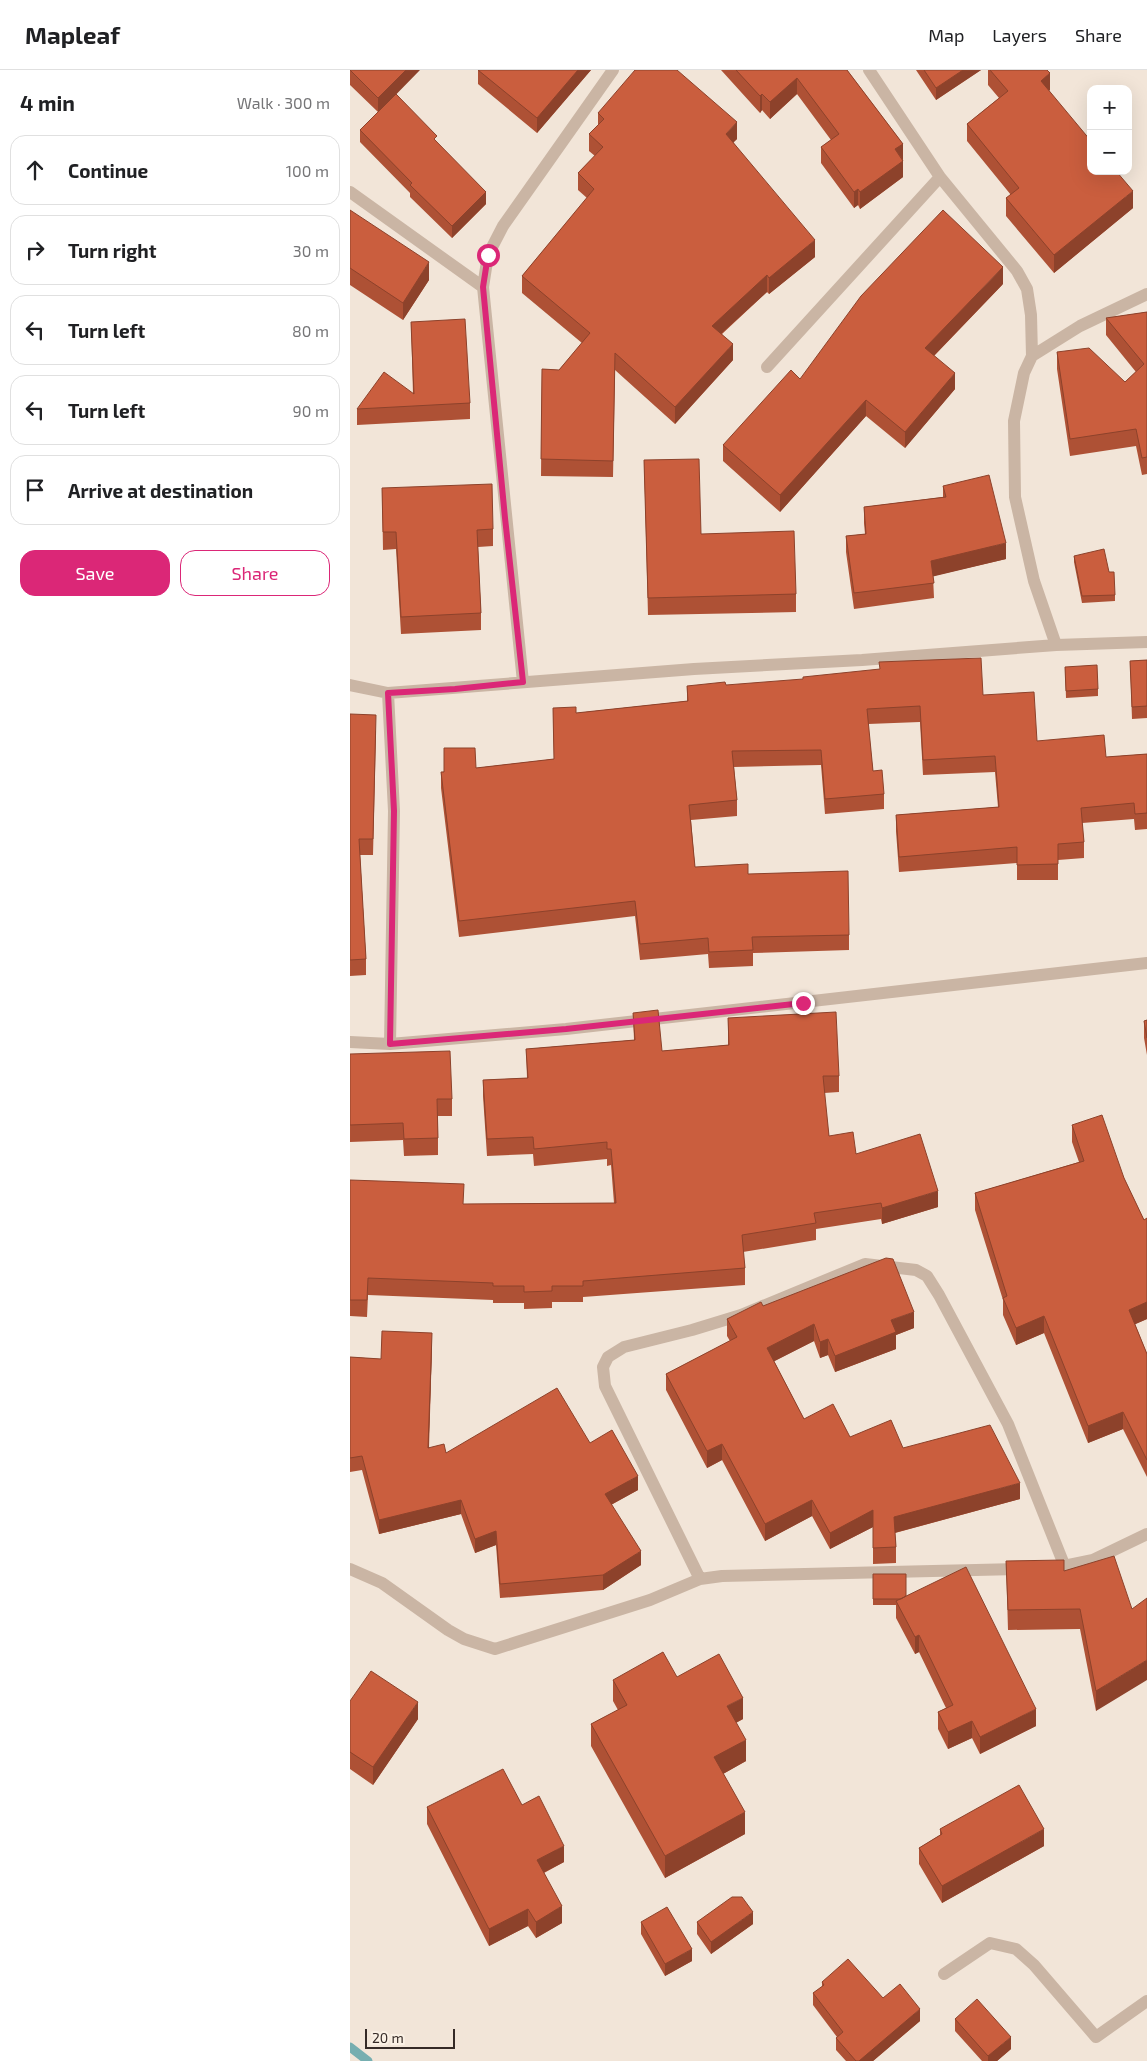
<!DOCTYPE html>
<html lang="en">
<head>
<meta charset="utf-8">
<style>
  body { margin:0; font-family:"Exo 2",sans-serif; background:#f2f2f2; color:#202124 }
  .controls { position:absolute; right:15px; top:15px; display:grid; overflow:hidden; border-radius:10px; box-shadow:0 5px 20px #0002 }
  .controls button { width:45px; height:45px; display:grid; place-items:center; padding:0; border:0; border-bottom:1px solid #e0e0e0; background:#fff; color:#202124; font:25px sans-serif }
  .scale { position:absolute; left:15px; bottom:12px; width:90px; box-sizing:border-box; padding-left:5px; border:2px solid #352a26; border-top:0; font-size:14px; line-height:18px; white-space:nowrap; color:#352a26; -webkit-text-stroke:4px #faf0e4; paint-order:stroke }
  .stop { position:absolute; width:15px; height:15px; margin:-11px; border:4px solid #db2777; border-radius:50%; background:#fff }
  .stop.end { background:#db2777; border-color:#fff; box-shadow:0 1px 5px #0008 }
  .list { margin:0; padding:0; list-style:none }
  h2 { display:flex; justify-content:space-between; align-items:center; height:65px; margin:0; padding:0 20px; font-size:21px }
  h2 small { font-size:16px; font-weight:400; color:#757577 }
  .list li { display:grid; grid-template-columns:32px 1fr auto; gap:15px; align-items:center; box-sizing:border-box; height:70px; margin:0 10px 10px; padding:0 10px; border:1px solid #e0e0e0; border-radius:15px }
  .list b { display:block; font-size:19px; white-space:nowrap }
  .list em { font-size:16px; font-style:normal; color:#757577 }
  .actions { display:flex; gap:10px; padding:15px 20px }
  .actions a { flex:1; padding:11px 0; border:1px solid #db2777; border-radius:15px; text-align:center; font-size:18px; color:#db2777 }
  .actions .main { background:#db2777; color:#fff }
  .icon { flex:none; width:28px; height:28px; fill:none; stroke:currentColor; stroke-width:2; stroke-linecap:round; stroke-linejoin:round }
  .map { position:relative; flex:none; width:797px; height:1991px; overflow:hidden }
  header { display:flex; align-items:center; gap:30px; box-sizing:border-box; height:70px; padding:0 25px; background:#fff; border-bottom:1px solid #e0e0e0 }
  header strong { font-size:24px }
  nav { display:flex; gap:28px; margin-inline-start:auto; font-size:18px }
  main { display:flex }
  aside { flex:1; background:#fff }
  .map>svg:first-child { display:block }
</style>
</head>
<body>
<header>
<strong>Mapleaf</strong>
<nav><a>Map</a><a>Layers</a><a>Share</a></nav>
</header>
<main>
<aside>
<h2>4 min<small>Walk · 300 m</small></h2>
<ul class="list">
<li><svg class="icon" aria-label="ahead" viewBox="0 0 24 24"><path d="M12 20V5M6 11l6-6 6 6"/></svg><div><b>Continue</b></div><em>100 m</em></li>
<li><svg class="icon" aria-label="right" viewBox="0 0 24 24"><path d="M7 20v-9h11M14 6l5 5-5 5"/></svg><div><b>Turn right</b></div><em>30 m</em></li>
<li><svg class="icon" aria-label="left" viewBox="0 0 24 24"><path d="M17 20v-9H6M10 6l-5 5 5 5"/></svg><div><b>Turn left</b></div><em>80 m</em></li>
<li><svg class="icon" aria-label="left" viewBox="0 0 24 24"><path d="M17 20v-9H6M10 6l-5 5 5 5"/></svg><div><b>Turn left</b></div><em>90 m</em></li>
<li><svg class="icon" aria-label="arrive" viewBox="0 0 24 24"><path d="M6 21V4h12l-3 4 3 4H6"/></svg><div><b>Arrive at destination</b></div></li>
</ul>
<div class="actions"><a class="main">Save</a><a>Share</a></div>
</aside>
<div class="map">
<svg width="797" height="1991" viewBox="0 0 797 1991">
  <rect width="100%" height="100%" fill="#f2e5d8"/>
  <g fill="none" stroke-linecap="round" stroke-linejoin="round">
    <path stroke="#76aeb0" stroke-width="9" d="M 0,1977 L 18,1991"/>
    <path stroke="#cab5a4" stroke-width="12" d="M 594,1904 L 640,1873 L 666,1879 L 684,1895 L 746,1967 L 797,1931"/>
    <path stroke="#cab5a4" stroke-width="12" d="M 519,0 L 590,107 L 667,201 L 677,219 L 681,245 L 682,286
      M 0,122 L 133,217
      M 417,297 L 590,107
      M 706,575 L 684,511 L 665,427 L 664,351 L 674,303 L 682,286 L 730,256 L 797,224
      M 173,612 L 133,217 L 138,185 L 153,156 L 263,0
      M 0,615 L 38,623 L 344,599 L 512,590 L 706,575 L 797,572
      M 38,623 L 44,741 L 40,974
      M 0,972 L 40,974 L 216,959 L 797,893
      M 709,1497 L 743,1490 L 797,1464
      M 0,1499 L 32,1513 L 98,1560 L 114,1569 L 145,1579 L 300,1530 L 350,1509 L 372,1506 L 671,1499
      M 350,1509 L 255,1316 L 253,1297 L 258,1287 L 274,1277 L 342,1260 L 391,1245 L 515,1194 L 566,1200 L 577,1206 L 589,1225 L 658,1354 L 715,1497"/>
  </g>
  <path fill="#ae5135" d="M 0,0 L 46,24 L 87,72 L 136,134 L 102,168 L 60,127 L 60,123 L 10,72 L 10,60 L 28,42 L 0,15 Z
    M 128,0 L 241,0 L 187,63 L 128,14 Z
    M 371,0 L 497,0 L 553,74 L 553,107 L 510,139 L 508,135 L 504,138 L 471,93 L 471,77 L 481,70 L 447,24 L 420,49 L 412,40 L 410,43 Z
    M 566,0 L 631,0 L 586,30 Z
    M 638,0 L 697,0 L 699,21 L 783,138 L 704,203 L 656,146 L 656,128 L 661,125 L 617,71 L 617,54 L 649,28 L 638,15 Z
    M 248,43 L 387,69 L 383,72 L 465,187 L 419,224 L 417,222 L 372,264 L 383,290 L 325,354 L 265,300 L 263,407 L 191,406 L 192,299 L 209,300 L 232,273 L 172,223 L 172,206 L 237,128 L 228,120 L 228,103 L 245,86 L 239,81 L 239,64 L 248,55 Z
    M 0,140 L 79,210 L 53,250 L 0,215 Z
    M 653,214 L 584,286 L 605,319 L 555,378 L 516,346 L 430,442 L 373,391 L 373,375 L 450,309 Z
    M 797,242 L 797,404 L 792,405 L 786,376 L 720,386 L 707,299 L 707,282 L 775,312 L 786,302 L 756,265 L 756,248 Z
    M 61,252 L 120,333 L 120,349 L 7,355 L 7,339 L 63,324 Z
    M 294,390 L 351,464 L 446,524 L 446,542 L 298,545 Z
    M 593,416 L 656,489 L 583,506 L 584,528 L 504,539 L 496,482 L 496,466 L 515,464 L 514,453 L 514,437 L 593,427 Z
    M 32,418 L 143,459 L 143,476 L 128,477 L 131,543 L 131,560 L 51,564 L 46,479 L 33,480 Z
    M 724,486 L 759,502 L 765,525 L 765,531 L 732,533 L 724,492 Z
    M 797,590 L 797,648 L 782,649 L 780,591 Z
    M 715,597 L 748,619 L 748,626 L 716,628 Z
    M 376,615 L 633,625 L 687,671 L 756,687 L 797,684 L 797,759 L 785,760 L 784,749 L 732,753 L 734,772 L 734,788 L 708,790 L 708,810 L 667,810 L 667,793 L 549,802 L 546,761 L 546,745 L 648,737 L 645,702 L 573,705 L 570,652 L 518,654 L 523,701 L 534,724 L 534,739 L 475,744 L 471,695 L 384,697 L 387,730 L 387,746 L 341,750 L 345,797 L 398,804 L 499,865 L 499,880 L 403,883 L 403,896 L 359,898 L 358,884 L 290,890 L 285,846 L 109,867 L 91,718 L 91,702 L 204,689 L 203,638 L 226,643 L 337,631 L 337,616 Z
    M 0,644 L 26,661 L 23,785 L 10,785 L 16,889 L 16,905 L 0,906 Z
    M 283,943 L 312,981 L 378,975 L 378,948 L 489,1006 L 489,1022 L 474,1023 L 479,1066 L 588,1137 L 532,1154 L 531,1149 L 466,1159 L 466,1170 L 393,1182 L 395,1198 L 395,1215 L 233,1227 L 233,1232 L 202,1232 L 202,1238 L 174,1239 L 174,1233 L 143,1233 L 143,1230 L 18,1225 L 17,1247 L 0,1246 L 0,1110 L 113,1134 L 264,1133 L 261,1095 L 257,1096 L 257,1089 L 184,1096 L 183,1084 L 137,1086 L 133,1026 L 133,1010 L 177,1008 L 176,979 L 284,970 Z
    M 797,950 L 797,985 L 794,968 L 794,951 Z
    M 0,984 L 102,1029 L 102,1046 L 88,1046 L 88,1085 L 54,1086 L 53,1070 L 0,1072 Z
    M 722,1055 L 774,1108 L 794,1150 L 797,1148 L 797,1249 L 785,1254 L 797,1284 L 797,1407 L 773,1359 L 738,1373 L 694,1263 L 666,1275 L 653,1245 L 653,1230 L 625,1140 L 625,1123 L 729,1092 L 722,1072 Z
    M 413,1236 L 564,1258 L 546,1265 L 546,1279 L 485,1302 L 478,1285 L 470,1288 L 464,1271 L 424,1291 L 454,1349 L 500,1367 L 553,1378 L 670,1429 L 545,1463 L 546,1477 L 546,1493 L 523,1494 L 523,1457 L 480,1479 L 462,1446 L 415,1471 L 372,1390 L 357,1398 L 316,1320 L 316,1304 L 380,1271 L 377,1266 L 377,1249 Z
    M 82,1277 L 79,1378 L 96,1383 L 240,1373 L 288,1420 L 261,1435 L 291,1495 L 253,1520 L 150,1528 L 146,1475 L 125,1483 L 111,1444 L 29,1464 L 12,1400 L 0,1402 L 0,1287 L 31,1289 Z
    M 656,1491 L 714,1501 L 782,1539 L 746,1641 L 730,1559 L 658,1560 Z
    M 523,1504 L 556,1526 L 686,1656 L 630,1684 L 622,1668 L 598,1679 L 588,1659 L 588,1642 L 596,1638 L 569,1582 L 565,1584 L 546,1548 L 546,1535 L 523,1535 Z
    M 327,1607 L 393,1649 L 386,1653 L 396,1691 L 373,1704 L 395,1764 L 315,1808 L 241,1676 L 241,1654 L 268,1640 L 263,1631 L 263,1610 Z
    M 0,1631 L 68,1649 L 23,1715 L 0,1699 Z
    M 172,1735 L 214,1792 L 194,1803 L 212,1853 L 186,1868 L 178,1856 L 139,1876 L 77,1754 L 77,1737 Z
    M 590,1759 L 694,1776 L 592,1833 L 569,1794 L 569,1778 L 590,1765 Z
    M 291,1852 L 342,1891 L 315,1906 L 291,1864 Z
    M 347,1852 L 403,1854 L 361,1884 L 347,1864 Z
    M 472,1912 L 533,1928 L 570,1951 L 523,1991 L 496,1991 L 486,1980 L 486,1968 L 487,1967 L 463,1935 L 463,1923 L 472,1917 Z
    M 605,1949 L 661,1979 L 647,1991 L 632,1991 L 605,1961 Z"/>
  <path fill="#8d422b" d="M 56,0 L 70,0 L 28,43 L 28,28 Z
    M 228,0 L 241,0 L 187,63 L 187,48 Z
    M 613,0 L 631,0 L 586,30 L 586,18 Z
    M 700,3 L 700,20 L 691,28 L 691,11 Z
    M 447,8 L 447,24 L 420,49 L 420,32 Z
    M 412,24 L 412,40 L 410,43 L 410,26 Z
    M 387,52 L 387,69 L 376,80 L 376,64 Z
    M 553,74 L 553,90 L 545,79 Z
    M 553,91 L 553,107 L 510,139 L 510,122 Z
    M 508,119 L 508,135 L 504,138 L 504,122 Z
    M 783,121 L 783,138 L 704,203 L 704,185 Z
    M 136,122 L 136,134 L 102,168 L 102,156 Z
    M 465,170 L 465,187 L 419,224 L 419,208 Z
    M 79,192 L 79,210 L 53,250 L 53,233 Z
    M 653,197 L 653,214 L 575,295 L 575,278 Z
    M 417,205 L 417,222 L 362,272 L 362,256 Z
    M 383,274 L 383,290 L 325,354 L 325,337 Z
    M 605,303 L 605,319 L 555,378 L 555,362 Z
    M 516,330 L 516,346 L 430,442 L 430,425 Z
    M 656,473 L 656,489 L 581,507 L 581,491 Z
    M 588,1121 L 588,1137 L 532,1154 L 532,1138 Z
    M 797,1232 L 797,1249 L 779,1257 L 779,1240 Z
    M 564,1242 L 564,1258 L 546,1265 L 546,1279 L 485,1302 L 485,1286 L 541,1250 Z
    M 694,1246 L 694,1263 L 666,1275 L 666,1258 Z
    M 464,1254 L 464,1271 L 417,1295 L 417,1278 Z
    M 82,1263 L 82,1277 L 78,1392 L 78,1378 Z
    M 478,1269 L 478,1285 L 470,1288 L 470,1272 Z
    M 773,1342 L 773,1359 L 738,1373 L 738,1356 Z
    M 372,1374 L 372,1390 L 357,1398 L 357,1381 Z
    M 288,1406 L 288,1420 L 255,1438 L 255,1424 Z
    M 670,1413 L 670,1429 L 544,1463 L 544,1447 Z
    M 111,1430 L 111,1444 L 29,1464 L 29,1450 Z
    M 462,1430 L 462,1446 L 415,1471 L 415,1454 Z
    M 523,1440 L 523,1457 L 480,1479 L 480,1463 Z
    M 146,1461 L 146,1475 L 125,1483 L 125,1469 Z
    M 291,1481 L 291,1495 L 253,1520 L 253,1505 Z
    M 569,1565 L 569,1582 L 565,1584 L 565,1567 Z
    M 797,1590 L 797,1610 L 746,1641 L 746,1621 Z
    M 393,1628 L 393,1649 L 377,1657 L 377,1636 Z
    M 68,1632 L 68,1649 L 23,1715 L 23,1697 Z
    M 686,1639 L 686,1656 L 630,1684 L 630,1667 Z
    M 622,1651 L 622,1668 L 598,1679 L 598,1662 Z
    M 396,1670 L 396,1691 L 364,1709 L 364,1687 Z
    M 395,1742 L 395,1764 L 315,1808 L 315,1786 Z
    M 694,1759 L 694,1776 L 592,1833 L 592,1816 Z
    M 214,1776 L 214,1792 L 187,1806 L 187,1790 Z
    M 212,1836 L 212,1853 L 186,1868 L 186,1852 Z
    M 178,1839 L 178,1856 L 139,1876 L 139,1859 Z
    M 403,1842 L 403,1854 L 361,1884 L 361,1872 Z
    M 342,1879 L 342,1891 L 315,1906 L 315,1894 Z
    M 570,1939 L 570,1951 L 523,1991 L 509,1991 Z
    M 661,1967 L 661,1979 L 647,1991 L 638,1991 L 638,1986 Z"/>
  <path fill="#ca5e3e" stroke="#8d422b" d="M 0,0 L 56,0 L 28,28 Z
    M 128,0 L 228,0 L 187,48 Z
    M 285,0 L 327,0 L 387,52 L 376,64 L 465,170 L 419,208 L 417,205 L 362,256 L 383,274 L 325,337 L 265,283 L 263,391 L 191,389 L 192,299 L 209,300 L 240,263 L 172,206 L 244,119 L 228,103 L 253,77 L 239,64 L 254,49 L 248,43 Z
    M 386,0 L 497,0 L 553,74 L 545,79 L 553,91 L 510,122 L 508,119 L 504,122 L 471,77 L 489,64 L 447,8 L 420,32 L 412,24 L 410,26 Z
    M 574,0 L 613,0 L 586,18 Z
    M 640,0 L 697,0 L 700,3 L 691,11 L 741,71 L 741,101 L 766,101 L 783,121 L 704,185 L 656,128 L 669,118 L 617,54 L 658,21 Z
    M 46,24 L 87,66 L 84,69 L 136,122 L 102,156 L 60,115 L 62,113 L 10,60 Z
    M 0,140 L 79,192 L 53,233 L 0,198 Z
    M 593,140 L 653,197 L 575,278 L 605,303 L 555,362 L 516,330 L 430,425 L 373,375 L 441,300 L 450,309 L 511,226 Z
    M 797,242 L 797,387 L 792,388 L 786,359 L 720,369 L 707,282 L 739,278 L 775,312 L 794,294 L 756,248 Z
    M 115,249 L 120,333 L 7,339 L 34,302 L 64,324 L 61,252 Z
    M 349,389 L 351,464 L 444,461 L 446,524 L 298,528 L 294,390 Z
    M 639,405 L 656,473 L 581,491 L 584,513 L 504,523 L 496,466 L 516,464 L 514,437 L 596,427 L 593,416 Z
    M 142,414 L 143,459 L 127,460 L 131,543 L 51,547 L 46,462 L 33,462 L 32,418 Z
    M 754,479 L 759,502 L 764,502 L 765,525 L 732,526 L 724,486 Z
    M 631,588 L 633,625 L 684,622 L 687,671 L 754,665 L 756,687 L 797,684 L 797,743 L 785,744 L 784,733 L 731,738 L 734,772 L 708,774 L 708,794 L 667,795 L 667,777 L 549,787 L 546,745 L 649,737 L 645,686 L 573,690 L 570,636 L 517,639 L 523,701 L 532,700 L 534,724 L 475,729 L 471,680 L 382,681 L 387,730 L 339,735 L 345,797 L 398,794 L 398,804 L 498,801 L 499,865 L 402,867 L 403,880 L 359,882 L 358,868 L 290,874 L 285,831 L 109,851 L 91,702 L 94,702 L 94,678 L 125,678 L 126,698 L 204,689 L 203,638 L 226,637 L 226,643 L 338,631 L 337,616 L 375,612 L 376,615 L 453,609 L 453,607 L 530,599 L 529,592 Z
    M 797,590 L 797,636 L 782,637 L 780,591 Z
    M 747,595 L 748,619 L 716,621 L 715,597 Z
    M 0,644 L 26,645 L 23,769 L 9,769 L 16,889 L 0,890 Z
    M 308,940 L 312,981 L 379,975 L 378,948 L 486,942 L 489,1006 L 473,1006 L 479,1066 L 503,1062 L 506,1084 L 570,1064 L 588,1121 L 532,1138 L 531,1133 L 464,1143 L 466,1153 L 392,1165 L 395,1198 L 233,1211 L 233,1216 L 202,1216 L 202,1221 L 174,1222 L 174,1216 L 143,1216 L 143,1213 L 18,1208 L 17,1230 L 0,1230 L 0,1110 L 114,1114 L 113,1134 L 266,1133 L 261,1079 L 257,1079 L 257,1072 L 184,1079 L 183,1067 L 137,1069 L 133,1010 L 178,1008 L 176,979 L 285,970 L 283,943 Z
    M 797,950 L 797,968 L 794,951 Z
    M 100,981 L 102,1029 L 87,1029 L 88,1068 L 54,1069 L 53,1053 L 0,1055 L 0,984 Z
    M 752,1045 L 774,1108 L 794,1150 L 797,1148 L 797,1232 L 779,1240 L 797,1284 L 797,1390 L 773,1342 L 738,1356 L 694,1246 L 666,1258 L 653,1228 L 657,1226 L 625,1123 L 734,1091 L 722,1055 Z
    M 536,1188 L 543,1189 L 564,1242 L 541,1250 L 546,1262 L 485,1286 L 478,1269 L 470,1272 L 464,1254 L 417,1278 L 454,1349 L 483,1334 L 500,1367 L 541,1350 L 553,1378 L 640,1355 L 670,1413 L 544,1447 L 546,1477 L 523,1478 L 523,1440 L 480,1463 L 462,1430 L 415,1454 L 372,1374 L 357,1381 L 316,1304 L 387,1267 L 377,1249 L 411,1232 L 413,1236 Z
    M 32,1261 L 82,1263 L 78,1378 L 94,1374 L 96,1383 L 207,1318 L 240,1373 L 262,1360 L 288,1406 L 255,1424 L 291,1481 L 253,1505 L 150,1514 L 146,1461 L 125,1469 L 111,1430 L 29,1450 L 12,1386 L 0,1388 L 0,1287 L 31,1289 Z
    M 764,1486 L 782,1539 L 797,1528 L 797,1590 L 746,1621 L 730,1539 L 658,1540 L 656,1491 L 714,1490 L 714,1501 Z
    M 616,1497 L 686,1639 L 630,1667 L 622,1651 L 598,1662 L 588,1642 L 603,1635 L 569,1565 L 565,1567 L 546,1531 Z
    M 523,1504 L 556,1504 L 556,1526 L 551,1529 L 523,1529 Z
    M 313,1582 L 327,1607 L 369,1584 L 393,1628 L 377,1636 L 396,1670 L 364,1687 L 395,1742 L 315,1786 L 241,1654 L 277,1635 L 263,1610 Z
    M 21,1601 L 68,1632 L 23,1697 L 0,1682 L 0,1631 Z
    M 153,1699 L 172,1735 L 189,1726 L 214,1776 L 187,1790 L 212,1836 L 186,1852 L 178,1839 L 139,1859 L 77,1737 Z
    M 669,1715 L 694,1759 L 592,1816 L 569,1778 L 592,1764 L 590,1759 Z
    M 382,1827 L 392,1827 L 403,1842 L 361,1872 L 347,1852 Z
    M 317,1837 L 342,1879 L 315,1894 L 291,1852 Z
    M 498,1889 L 533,1928 L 550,1914 L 570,1939 L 509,1991 L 506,1991 L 486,1968 L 493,1962 L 463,1923 L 474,1915 L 472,1912 Z
    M 627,1929 L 661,1967 L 638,1986 L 605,1949 Z"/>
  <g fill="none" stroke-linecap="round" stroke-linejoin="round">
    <path stroke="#db2777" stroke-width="6" d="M 138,185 L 133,217 L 155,448 L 173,612 L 105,619 L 38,623 L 44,741 L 40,974 L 216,959 L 453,933"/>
  </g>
</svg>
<div class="controls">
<button>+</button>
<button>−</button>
</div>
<div class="scale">20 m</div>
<div class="stop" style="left:138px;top:185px"></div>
<div class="stop end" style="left:453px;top:933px"></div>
</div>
</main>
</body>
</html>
